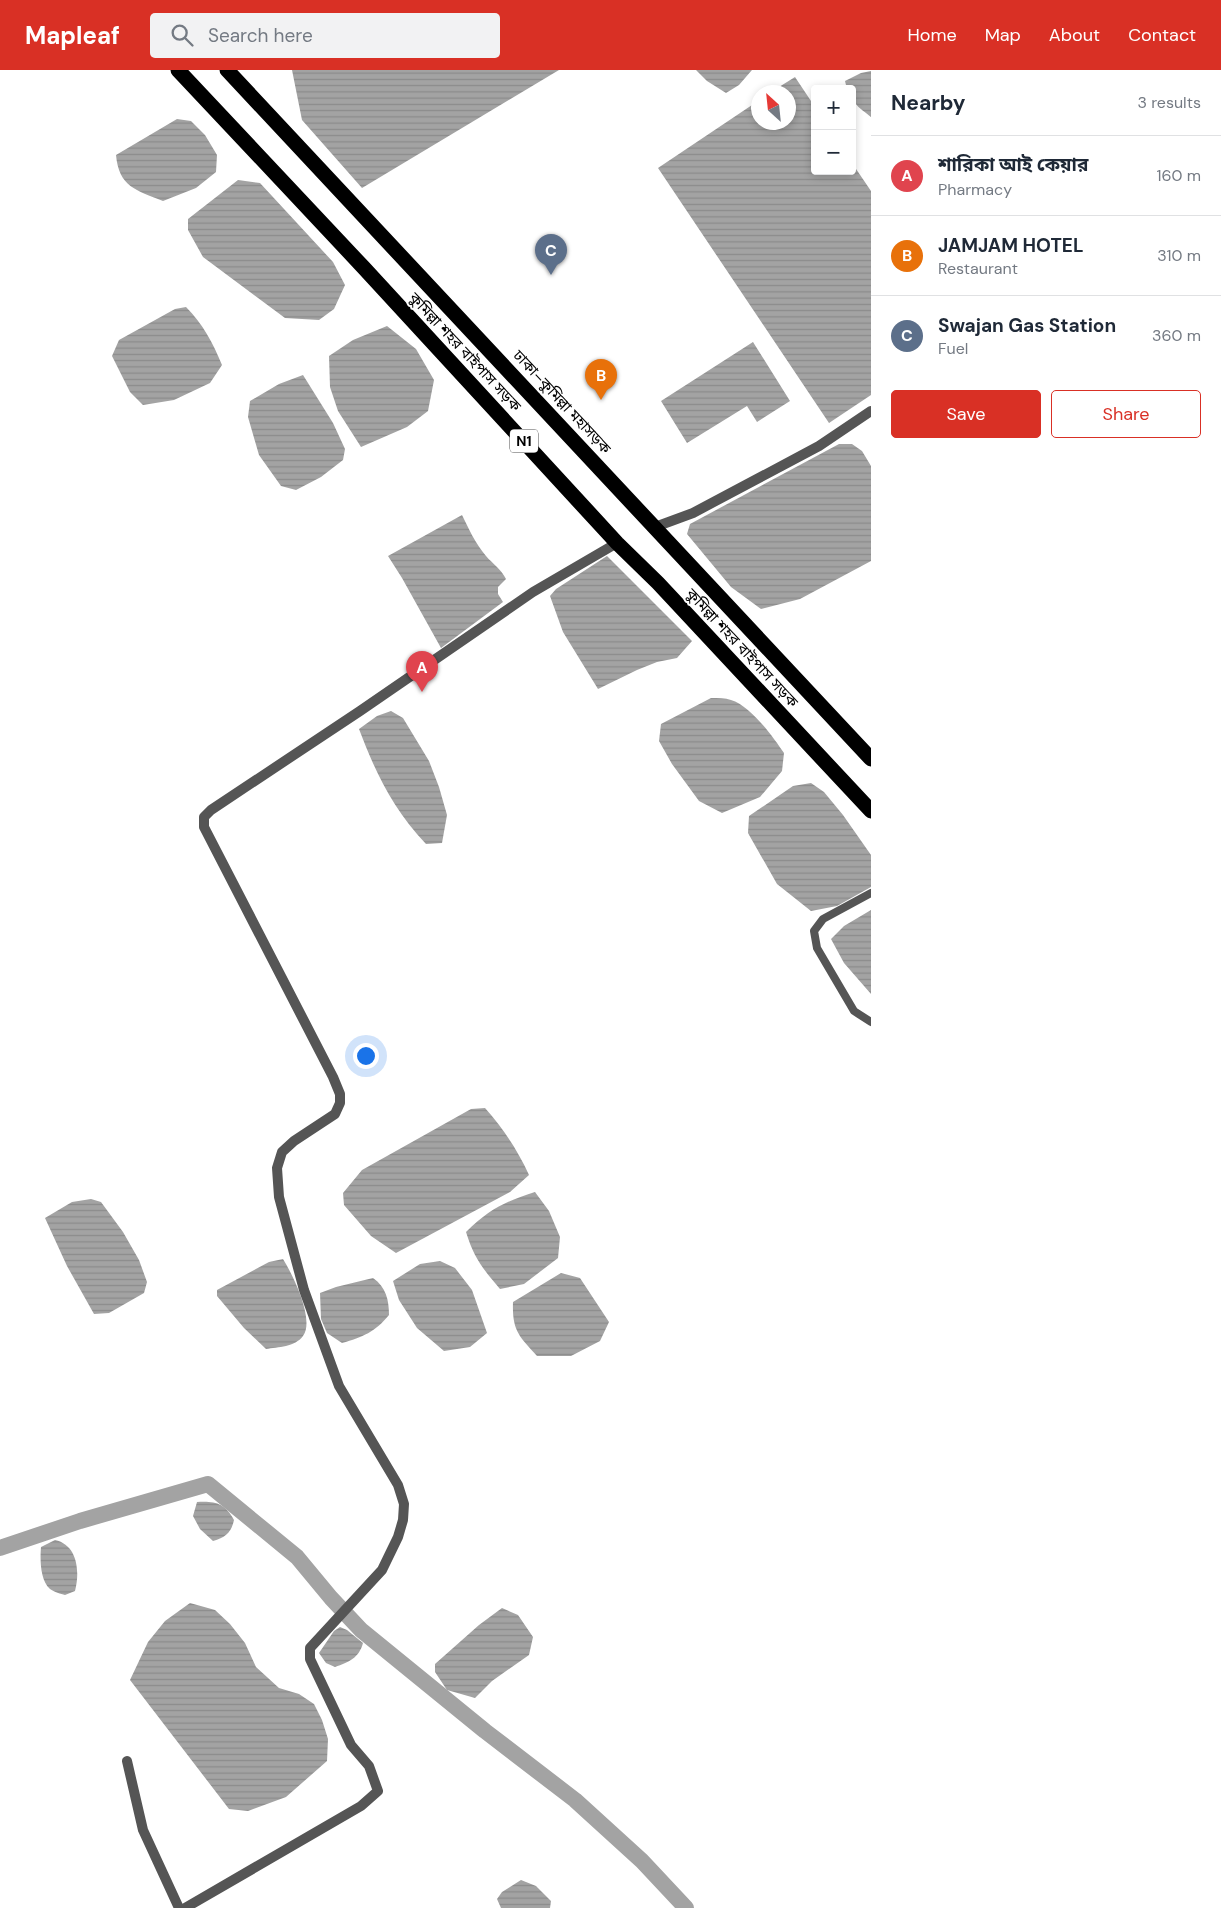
<!DOCTYPE html>
<html lang="en">
<head>
<meta charset="utf-8">
<style>
  body { margin:0; font-family:"DM Sans","Noto Sans Bengali",sans-serif; background:#f2f2f3; color:#1f2937 }
  .controls { position:absolute; right:15px; top:15px; display:grid; overflow:hidden; border-radius:5px; box-shadow:0 2px 8px #0003 }
  .controls button { width:45px; height:45px; display:grid; place-items:center; padding:0; border:0; border-bottom:1px solid #e0e1e3; background:#fff; color:#1f2937; font:25px sans-serif }
  .compass { position:absolute; left:751px; top:15px; width:45px; height:45px; border-radius:50%; background:#fff; box-shadow:0 2px 8px #0003; rotate:333deg }
  .you { position:absolute; left:365px; top:985px; width:18px; height:18px; margin:-12px; border:4px solid #fff; border-radius:50%; background:#1a73e8; box-shadow:0 0 0 8px #1a73e833 }
  .badge { display:grid; place-items:center; width:32px; height:32px; border-radius:50%; background:#d93025; color:#fff; font-size:16px; font-weight:700 }
  .pin { position:absolute; translate:-50% -41px; filter:drop-shadow(0 1px 2px #0008) }
  .pin::after { content:''; position:absolute; top:26px; width:18px; height:15px; background:inherit; clip-path:polygon(0 0,100% 0,50% 100%) }
  .list { margin:0; padding:0; list-style:none }
  h2 { display:flex; justify-content:space-between; align-items:center; height:65px; margin:0; padding:0 20px; font-size:21px }
  h2 small { font-size:16px; font-weight:400; color:#747a83 }
  .list li { display:grid; grid-template-columns:32px 1fr auto; gap:15px; align-items:center; box-sizing:border-box; height:80px; padding:0 20px; border-top:1px solid #e0e1e3 }
  .list b { display:block; font-size:19px; white-space:nowrap }
  .list p { margin:0; font-size:16px; white-space:nowrap; color:#747a83 }
  .list em { font-size:16px; font-style:normal; color:#747a83 }
  .actions { display:flex; gap:10px; padding:15px 20px }
  .actions a { flex:1; padding:11px 0; border:1px solid #d93025; border-radius:5px; text-align:center; font-size:18px; color:#d93025 }
  .actions .main { background:#d93025; color:#fff }
  .icon { flex:none; width:28px; height:28px; fill:none; stroke:currentColor; stroke-width:2; stroke-linecap:round; stroke-linejoin:round }
  .map { position:relative; flex:none; width:871px; height:1838px; overflow:hidden }
  header { display:flex; align-items:center; gap:30px; box-sizing:border-box; height:70px; padding:0 25px; background:#d93025; color:#fff }
  header strong { font-size:24px }
  nav { display:flex; gap:28px; margin-inline-start:auto; font-size:18px }
  .search { width:350px; height:45px; background:#f2f2f3; display:flex; align-items:center; gap:12px; box-sizing:border-box; padding:0 18px; border-radius:5px; color:#747a83; font-size:19px }
  main { display:flex }
  aside { flex:1; background:#fff }
  .map>svg:first-child { display:block }
</style>
</head>
<body>
<header>
<strong>Mapleaf</strong>
<div class="search"><svg class="icon" aria-label="search" viewBox="0 0 24 24"><circle cx="10" cy="10" r="6"/><path d="M15 15l6 6"/></svg>Search here</div>
<nav><a>Home</a><a>Map</a><a>About</a><a>Contact</a></nav>
</header>
<main>
<div class="map">
<svg width="871" height="1838" viewBox="0 0 871 1838">
  <defs>
    <pattern id="water-rules" width="6" height="5" patternUnits="userSpaceOnUse" patternTransform="scale(1.25)"><rect width="6" height="5" fill="#a3a3a3"/><path d="M0 2.5h6" fill="none" stroke="#8b8b8b"/></pattern>
  </defs>
  <rect width="100%" height="100%" fill="#fff"/>
  <path fill="url(#water-rules)" d="M 292,0 L 559,0 L 362,118 L 302,50 Z
    M 696,0 L 752,0 L 739,15 L 726,23 L 707,11 Z
    M 871,1 L 871,47 C 859,37 852,35 852,19 L 847,19 L 845,11 L 861,3 Z
    M 795,7 L 815,37 L 815,101 L 852,101 L 852,93 L 871,121 L 871,325 L 829,353 L 658,98 L 758,31 L 758,52 L 788,52 L 788,22 L 771,22 Z
    M 177,49 L 191,51 L 205,65 L 217,85 L 216,102 L 196,118 L 163,131 C 136,120 119,117 116,85 Z
    M 238,110 L 260,113 L 333,192 L 345,215 L 334,239 L 319,250 L 285,248 L 203,187 L 188,160 L 188,149 Z
    M 186,237 C 203,254 213,273 222,295 L 210,313 L 174,330 L 143,335 L 130,322 L 112,286 L 119,270 L 175,239 Z
    M 387,256 L 416,279 L 434,310 L 428,341 L 407,357 L 361,377 L 338,341 L 330,317 L 329,286 L 353,270 Z
    M 753,272 L 790,331 L 757,352 L 747,336 L 687,373 L 661,331 Z
    M 303,305 L 333,353 L 345,379 L 343,390 L 321,407 L 296,420 L 281,416 L 259,385 L 248,347 L 250,331 L 279,314 Z
    M 839,374 L 852,374 L 862,381 L 871,396 L 871,491 L 800,529 L 761,539 L 731,517 L 687,464 L 690,454 Z
    M 462,445 C 469,459 475,473 486,486 C 493,494 501,499 506,509 L 498,517 L 498,524 L 503,532 L 441,578 L 402,508 L 388,486 Z
    M 607,486 L 692,571 L 677,588 L 657,592 L 637,600 L 598,619 L 563,562 L 550,526 L 556,519 Z
    M 711,628 C 718,628 725,628 731,630 C 751,636 773,667 784,683 L 782,701 L 760,727 L 722,743 L 699,731 L 672,694 L 659,671 L 661,654 Z
    M 391,641 L 403,648 L 429,691 L 439,717 L 447,745 L 442,773 L 426,774 C 393,739 376,704 359,659 L 377,646 Z
    M 811,713 L 824,722 L 843,745 L 871,785 L 871,817 L 837,836 L 811,841 L 777,814 L 748,763 L 749,746 L 793,716 Z
    M 871,840 L 871,924 L 844,893 L 831,869 L 844,856 Z
    M 485,1038 C 503,1058 518,1081 529,1105 L 510,1122 L 396,1183 L 371,1166 L 344,1135 L 343,1123 L 362,1100 L 471,1039 Z
    M 535,1122 L 549,1141 L 560,1167 L 558,1188 L 524,1214 L 500,1219 C 483,1199 474,1188 466,1162 C 490,1139 504,1132 535,1122 Z
    M 91,1129 L 101,1132 L 123,1162 L 139,1190 L 147,1212 L 144,1223 L 109,1243 L 94,1244 L 67,1196 L 45,1148 L 72,1132 Z
    M 283,1189 C 293,1205 315,1250 303,1266 C 295,1277 278,1277 266,1279 L 244,1258 L 217,1226 L 217,1220 L 269,1192 Z
    M 440,1191 L 455,1198 L 472,1220 L 487,1263 L 470,1277 L 444,1281 L 417,1258 L 399,1230 L 393,1211 L 420,1194 Z
    M 561,1203 L 580,1208 L 609,1252 L 600,1271 L 571,1286 L 537,1286 C 519,1266 512,1261 513,1232 Z
    M 373,1208 C 386,1217 389,1230 389,1245 C 375,1262 363,1267 342,1273 L 327,1263 L 321,1249 L 320,1223 L 336,1217 Z
    M 197,1432 C 215,1431 225,1433 234,1450 C 231,1463 226,1467 213,1471 L 200,1459 L 193,1446 Z
    M 55,1470 C 78,1475 80,1502 75,1521 L 65,1525 C 61,1524 54,1522 50,1519 C 40,1510 40,1489 41,1477 Z
    M 190,1533 L 215,1540 L 230,1554 L 245,1573 L 256,1597 L 279,1618 L 299,1624 L 314,1634 L 322,1650 L 328,1669 L 327,1691 L 286,1727 L 248,1741 L 229,1739 L 130,1610 L 148,1572 L 165,1551 Z
    M 502,1538 L 518,1545 L 533,1567 L 529,1585 L 492,1611 L 475,1628 L 447,1620 L 435,1602 L 435,1594 L 479,1555 Z
    M 340,1557 L 347,1560 L 363,1573 C 359,1588 349,1592 335,1597 L 326,1593 L 319,1583 L 334,1561 Z
    M 521,1810 L 536,1816 L 551,1831 L 550,1838 L 501,1838 L 497,1829 L 502,1822 Z"/>
  <g fill="none" stroke-linecap="round" stroke-linejoin="round">
    <path stroke="#a3a3a3" stroke-width="16" d="M 0,1478 L 80,1451 L 208,1414 L 297,1487 L 331,1528 L 361,1560 L 485,1661 L 575,1730 L 642,1791 L 686,1838"/>
    <path stroke="#555" stroke-width="8" d="M 871,823 L 823,849 L 814,861 L 817,878 L 854,941 L 871,952"/>
    <path stroke="#555" stroke-width="10" d="M 655,457 L 693,443 L 819,376 L 871,341
      M 127,1691 L 143,1760 L 179,1838
      M 185,1838 L 361,1736 L 378,1721 L 369,1696 L 351,1675 L 310,1589 L 310,1578 L 382,1500 L 398,1467 L 403,1450 L 404,1434 L 398,1415 L 339,1316 L 304,1220 L 279,1127 L 277,1098 L 282,1082 L 294,1071 L 335,1044 L 340,1033 L 340,1024 L 333,1007 L 204,757 L 204,747 L 211,740 L 360,641 L 533,522 L 617,473"/>
    <path stroke="#000" stroke-width="15" d="M 178,0 L 364,198 L 617,473 L 658,513 L 871,741
      M 227,0 L 871,689"/>
  </g>
  <g text-anchor="middle" stroke-width="4" stroke-linejoin="round" paint-order="stroke">
    <rect fill="#fff" stroke="#4c4c4c" stroke-width="1" x="510" y="359.5" width="28" height="23" rx="4"/>
    <g font-size="14" font-weight="bold" fill="#000">
      <text x="524" y="376">N1</text>
    </g>
    <g font-size="15" fill="#000" stroke="#fff">
      <text transform="translate(465 282) rotate(47)" y="5">কুমিল্লা শহর বাইপাস সড়ক</text>
      <text transform="translate(562 332) rotate(47)" y="5">ঢাকা–কুমিল্লা মহাসড়ক</text>
      <text transform="translate(742 578) rotate(47)" y="5">কুমিল্লা শহর বাইপাস সড়ক</text>
    </g>
  </g>
</svg>
<div class="controls">
<button>+</button>
<button>−</button>
</div>
<svg class="compass" viewBox="-18 -18 36 36"><path d="M0-13l5 13h-10z" fill="#e53935"/><path d="M0 13l5-13h-10z" fill="#747a83"/></svg>
<div class="you"></div>
<div class="pin badge" style="left:422px;top:622px;background:#e0444e">A</div>
<div class="pin badge" style="left:601px;top:330px;background:#e8710a">B</div>
<div class="pin badge" style="left:551px;top:205px;background:#5c6f8a">C</div>
</div>
<aside>
<h2>Nearby<small>3 results</small></h2>
<ul class="list">
<li><span class="badge" style="background:#e0444e">A</span><div><b>শারিকা আই কেয়ার</b><p>Pharmacy</p></div><em>160 m</em></li>
<li><span class="badge" style="background:#e8710a">B</span><div><b>JAMJAM HOTEL</b><p>Restaurant</p></div><em>310 m</em></li>
<li><span class="badge" style="background:#5c6f8a">C</span><div><b>Swajan Gas Station</b><p>Fuel</p></div><em>360 m</em></li>
</ul>
<div class="actions"><a class="main">Save</a><a>Share</a></div>
</aside>
</main>
</body>
</html>
